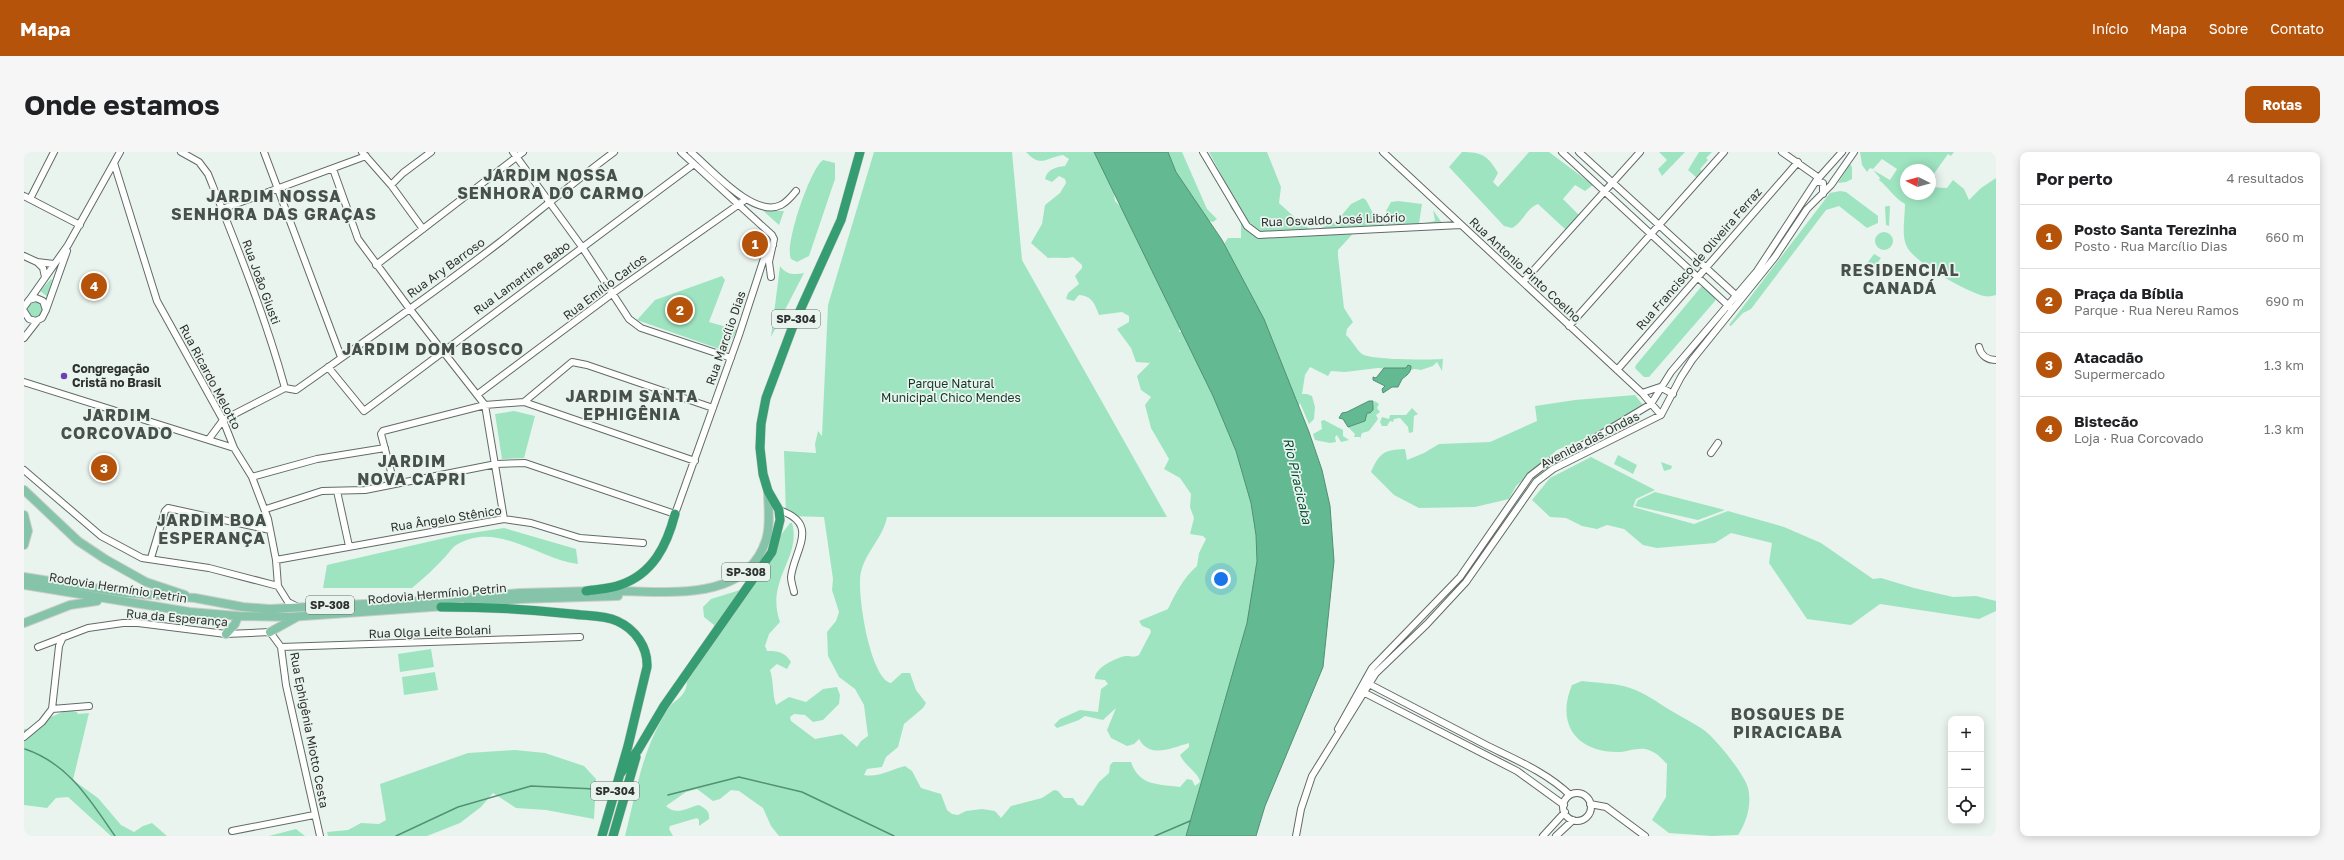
<!DOCTYPE html>
<html lang="pt">
<head>
<meta charset="utf-8">
<style>
  body { margin:0; font-family:"Golos Text",sans-serif; background:#f6f6f6; color:#202124 }
  .controls { position:absolute; right:12px; bottom:12px; display:grid; overflow:hidden; border-radius:8px; box-shadow:0 2px 10px #0003 }
  .controls button { width:36px; height:36px; display:grid; place-items:center; padding:0; border:0; border-bottom:1px solid #e0e0e0; background:#fff; color:#202124; font:20px sans-serif }
  .compass { position:absolute; left:1876px; top:12px; width:36px; height:36px; border-radius:50%; background:#fff; box-shadow:0 2px 10px #0003; rotate:276deg }
  .you { position:absolute; left:1197px; top:427px; width:14px; height:14px; margin:-10px; border:3px solid #fff; border-radius:50%; background:#1a73e8; box-shadow:0 0 0 6px #1a73e833 }
  .badge { display:grid; place-items:center; width:26px; height:26px; border-radius:50%; background:#b45309; color:#fff; font-size:13px; font-weight:700 }
  .pin { position:absolute; translate:-50% -50%; border:2px solid #fff; box-shadow:0 1px 4px #0006 }
  .list { margin:0; padding:0; list-style:none }
  h2 { display:flex; justify-content:space-between; align-items:center; height:52px; margin:0; padding:0 16px; font-size:17px }
  h2 small { font-size:13px; font-weight:400; color:#757577 }
  .list li { display:grid; grid-template-columns:26px 1fr auto; gap:12px; align-items:center; box-sizing:border-box; height:64px; padding:0 16px; border-top:1px solid #e0e0e0 }
  .list b { display:block; font-size:15px; white-space:nowrap }
  .list p { margin:0; font-size:13px; white-space:nowrap; color:#757577 }
  .list em { font-size:13px; font-style:normal; color:#757577 }
  .icon { flex:none; width:22px; height:22px; fill:none; stroke:currentColor; stroke-width:2; stroke-linecap:round; stroke-linejoin:round }
  .map { position:relative; flex:none; width:1972px; height:684px; overflow:hidden; border-radius:8px }
  header { display:flex; align-items:center; gap:24px; box-sizing:border-box; height:56px; padding:0 20px; background:#b45309; color:#fff }
  header strong { font-size:19px }
  nav { display:flex; gap:22px; margin-inline-start:auto; font-size:14px }
  .intro { display:flex; align-items:center; justify-content:space-between; box-sizing:border-box; height:96px; padding:0 24px }
  h1 { margin:0; font-size:28px }
  .button { padding:10px 18px; border-radius:8px; background:#b45309; color:#fff; font-size:14px; font-weight:700 }
  main { display:flex; gap:24px; padding:0 24px }
  aside { flex:1; background:#fff; border-radius:8px; box-shadow:0 2px 10px #0003 }
  .map>svg:first-child { display:block }
</style>
</head>
<body>
<header>
<strong>Mapa</strong>
<nav><a>Início</a><a>Mapa</a><a>Sobre</a><a>Contato</a></nav>
</header>
<div class="intro"><h1>Onde estamos</h1><a class="button">Rotas</a></div>
<main>
<div class="map">
<svg width="1972" height="684" viewBox="0 0 1972 684">
  <rect width="100%" height="100%" fill="#eaf4ee"/>
  <path fill="#9ee4c1" d="M 850,0 L 988,0 L 998,108 L 1143,365 L 863,365 C 859,386 842,399 837,420 C 832,438 846,527 867,531 L 878,521 L 886,521 L 892,538 L 902,551 L 899,556 L 880,572 L 874,595 L 862,605 L 858,615 L 843,617 L 840,623 C 854,626 868,617 881,614 L 888,619 L 897,636 L 917,642 L 923,658 L 928,662 L 934,663 L 942,659 L 958,657 L 971,659 L 977,666 L 987,654 L 1018,646 L 1030,638 L 1034,639 L 1040,646 L 1049,646 L 1054,653 L 1059,654 L 1075,630 L 1085,621 L 1086,613 L 1089,610 L 1107,610 C 1115,634 1134,632 1156,635 L 1163,627 L 1168,628 L 1171,634 L 1176,630 C 1175,621 1161,614 1156,603 L 1165,595 L 1165,591 C 1147,596 1126,607 1115,587 L 1110,592 L 1103,594 L 1087,586 L 1083,578 L 1092,556 L 1079,568 L 1061,564 L 1055,568 L 1033,576 L 1030,573 L 1036,567 L 1056,558 L 1074,560 L 1077,537 L 1084,532 L 1081,528 L 1071,527 C 1070,516 1093,505 1102,504 C 1107,504 1110,506 1115,503 L 1127,480 L 1126,477 L 1118,474 L 1115,469 L 1144,457 C 1151,442 1160,425 1173,414 L 1175,401 L 1182,387 L 1179,384 L 1166,382 L 1170,366 L 1166,355 L 1167,342 L 1156,326 L 1140,317 L 1145,307 L 1127,276 L 1121,253 L 1127,245 L 1117,238 L 1113,224 L 1126,211 L 1112,210 L 1107,196 L 1093,177 L 1105,170 L 1105,164 L 1098,160 L 1075,163 C 1071,152 1068,144 1055,143 L 1050,149 L 1042,147 L 1044,141 L 1055,132 L 1051,124 L 1058,116 L 1058,113 L 1049,105 C 1040,107 1033,105 1024,106 L 1007,91 L 1018,72 L 1021,53 L 1036,41 L 1042,31 L 1041,27 L 1035,24 L 1028,30 L 1021,27 C 1023,17 1032,15 1041,14 L 1045,7 L 1039,3 C 1021,6 1017,16 1002,0 L 1077,0 L 1087,23 L 1091,49 L 1111,70 L 1157,169 L 1155,180 L 1164,179 L 1216,284 L 1243,416 L 1177,684 L 755,684 L 747,674 L 739,656 L 715,639 L 707,638 L 696,647 L 689,649 L 673,637 L 662,640 L 642,654 C 653,665 666,654 675,653 C 682,657 686,659 685,667 L 675,674 L 675,668 L 673,666 L 646,674 L 645,677 L 649,684 L 601,684 C 611,645 617,604 637,569 C 640,564 644,555 649,551 C 659,544 665,537 662,524 L 685,492 L 690,473 L 680,465 L 679,455 L 687,447 L 716,438 L 736,427 L 751,391 L 766,371 L 768,371 C 778,406 741,428 756,470 L 745,482 L 741,494 L 743,499 C 754,499 761,500 767,510 L 763,517 L 753,512 L 746,518 C 750,530 748,541 752,553 L 765,545 L 782,550 L 799,537 L 813,535 L 816,543 L 815,552 L 799,568 L 789,570 L 781,563 L 770,562 L 766,565 L 767,569 L 791,587 L 818,582 L 833,595 L 837,589 L 844,584 L 840,553 L 831,537 L 815,525 L 804,504 L 803,480 L 812,469 L 815,460 L 808,438 L 809,427 L 800,365 L 762,364 L 760,299 L 792,301 L 791,292 L 794,279 L 798,284 L 804,153 Z
    M 1133,0 L 1158,0 L 1183,57 L 1193,67 L 1189,70 L 1175,66 Z
    M 1185,0 L 1243,0 L 1257,35 L 1255,51 L 1279,73 L 1290,79 L 1313,69 L 1327,52 L 1339,46 L 1342,48 L 1353,69 L 1361,73 L 1366,70 L 1362,59 L 1367,50 L 1374,49 L 1398,52 L 1395,72 L 1411,69 L 1409,58 L 1420,74 L 1335,75 L 1314,98 L 1314,104 L 1320,156 L 1329,170 L 1323,177 L 1322,183 C 1328,188 1332,197 1338,202 C 1346,208 1406,208 1419,207 L 1418,219 L 1413,210 L 1409,214 L 1397,218 L 1391,217 L 1381,219 L 1354,216 L 1321,220 L 1307,219 L 1304,224 L 1286,215 L 1281,223 L 1278,242 L 1283,242 L 1288,244 L 1291,255 L 1290,267 L 1285,272 L 1276,251 L 1272,260 L 1200,92 L 1204,86 L 1217,86 L 1217,70 L 1206,55 L 1208,43 Z
    M 1438,0 C 1457,0 1464,3 1474,21 L 1469,30 L 1474,35 L 1505,0 L 1525,0 L 1569,33 L 1561,39 L 1551,33 L 1539,47 L 1556,64 L 1542,78 L 1514,52 C 1502,57 1499,70 1488,76 L 1480,74 L 1425,15 Z
    M 1635,0 L 1661,0 L 1638,24 L 1634,17 L 1643,8 Z
    M 1675,0 L 1688,0 L 1682,6 L 1684,8 L 1676,17 L 1679,20 L 1673,26 L 1664,18 Z
    M 1836,0 L 1930,0 L 1927,4 L 1924,2 L 1909,23 L 1912,25 L 1906,33 L 1906,18 L 1882,18 L 1882,42 L 1906,42 L 1906,35 L 1923,36 L 1929,28 L 1940,37 L 1945,48 L 1957,36 L 1972,26 L 1972,143 C 1968,144 1964,145 1960,144 C 1943,140 1891,111 1883,95 C 1877,84 1881,65 1881,52 C 1871,47 1865,36 1855,28 L 1856,26 L 1849,18 L 1866,28 L 1873,17 L 1858,7 L 1849,17 L 1846,16 L 1843,20 L 1838,13 Z
    M 799,8 L 811,11 L 811,27 L 785,104 L 773,110 L 767,107 C 760,94 786,17 799,8 Z
    M 1826,12 L 1828,15 L 1828,27 L 1822,30 L 1814,31 Z
    M 1816,39 L 1822,40 L 1854,64 L 1854,71 L 1843,76 L 1815,54 L 1802,58 L 1727,157 L 1719,161 L 1707,174 L 1705,173 L 1806,41 Z
    M 1863,54 L 1866,54 L 1865,74 L 1862,73 L 1861,55 Z
    M 736,56 L 747,59 L 760,59 L 755,73 Z
    M1851 89a9 9 0 1 1 18 0a9 9 0 1 1-18 0Z
    M 1850,102 L 1857,106 L 1850,115 L 1844,117 L 1841,114 Z
    M 756,114 C 762,123 771,123 780,121 L 747,185 Z
    M 698,124 L 701,128 L 685,170 L 713,178 L 701,199 L 613,168 L 631,148 Z
    M 27,127 L 28,128 L 24,145 L 16,139 Z
    M 1677,135 L 1685,135 L 1692,143 L 1691,149 L 1625,225 L 1620,225 L 1611,216 L 1612,213 Z
    M3 157a8 8 0 1 1 16 0a8 8 0 1 1-16 0Z
    M 1611,243 L 1619,253 L 1562,286 L 1533,298 L 1492,334 L 1485,347 L 1451,355 L 1395,356 L 1370,343 L 1347,320 C 1356,300 1360,298 1381,297 L 1383,308 L 1400,301 L 1415,292 L 1466,290 L 1513,269 L 1511,254 L 1551,248 Z
    M 1351,249 L 1355,252 L 1353,256 L 1356,260 L 1352,263 L 1354,267 L 1345,279 L 1338,281 L 1336,287 L 1336,285 L 1330,285 L 1331,282 L 1324,275 L 1333,272 L 1336,262 L 1349,254 Z
    M 1388,256 L 1394,262 L 1390,264 L 1389,280 L 1385,281 L 1384,275 L 1376,266 L 1370,267 L 1369,270 L 1366,269 L 1363,274 L 1358,274 L 1356,270 L 1358,265 L 1365,267 L 1366,263 L 1382,263 Z
    M 490,259 L 511,264 L 500,306 L 478,307 L 471,262 Z
    M 1300,268 L 1319,278 L 1319,284 L 1325,288 L 1317,290 L 1313,283 L 1311,285 L 1312,290 L 1306,291 L 1291,288 L 1289,282 L 1298,277 L 1297,269 Z
    M 1594,303 L 1613,313 L 1609,322 L 1590,312 Z
    M 1567,305 L 1631,338 L 1612,347 L 1609,355 L 1670,372 L 1704,359 L 1760,375 L 1797,391 L 1849,427 L 1857,426 L 1890,436 L 1929,445 L 1952,444 L 1972,449 L 1972,459 L 1955,467 L 1856,452 L 1827,473 L 1783,467 L 1745,411 L 1748,391 L 1707,381 L 1691,391 L 1633,396 L 1619,393 L 1600,377 L 1583,373 L 1573,377 L 1558,374 L 1542,366 L 1526,365 L 1508,348 L 1526,326 Z
    M 1637,310 L 1648,314 L 1647,317 L 1640,319 Z
    M 1631,340 L 1701,358 L 1674,368 L 1611,354 L 1614,348 Z
    M 480,376 L 552,397 L 554,412 C 516,408 474,369 434,392 C 429,394 425,401 421,405 C 411,416 400,426 388,436 L 299,436 L 303,413 L 434,383 Z
    M 407,497 L 410,515 L 376,520 L 374,502 Z
    M 411,520 L 414,538 L 380,543 L 378,525 Z
    M 1558,529 C 1574,531 1591,531 1606,536 C 1621,541 1633,550 1646,558 C 1657,565 1670,571 1680,578 C 1692,587 1721,623 1724,636 C 1728,651 1723,670 1714,683 L 1688,684 L 1645,681 L 1628,668 L 1642,645 L 1643,612 C 1638,607 1634,602 1627,599 C 1617,594 1606,599 1597,600 C 1554,602 1531,573 1548,533 Z
    M 43,558 L 53,560 L 54,562 L 65,561 L 49,628 L 74,646 L 97,673 L 110,680 L 119,674 L 128,671 L 143,684 L 87,684 L 44,645 L 32,646 L 23,656 L 0,653 L 0,577 L 15,576 L 27,565 Z
    M 491,598 L 521,601 L 560,614 L 572,627 L 570,667 L 522,658 L 492,656 L 469,641 L 457,655 L 436,671 L 403,684 L 304,684 L 303,680 L 324,678 L 337,671 L 355,672 L 362,668 L 356,632 L 444,601 Z
    M 272,677 L 281,684 L 245,684 Z"/>
  <path fill="#63b992" stroke="#539074" d="M 1070,0 L 1144,0 L 1152,20 L 1198,88 L 1240,167 L 1285,280 L 1298,318 L 1306,354 L 1310,409 L 1299,515 L 1241,654 L 1232,684 L 1162,684 L 1223,471 L 1233,409 L 1232,383 L 1227,351 L 1212,299 L 1189,244 Z
    M 1384,213 L 1387,214 C 1387,221 1383,223 1378,227 L 1374,235 L 1368,235 L 1359,241 L 1358,237 L 1361,234 L 1349,228 L 1349,225 L 1352,226 L 1360,216 L 1382,216 Z
    M 1345,249 L 1349,249 L 1349,258 L 1346,261 L 1343,261 L 1341,269 L 1324,275 L 1319,267 L 1315,266 L 1318,261 L 1323,260 Z"/>
  <g fill="none" stroke-linecap="round" stroke-linejoin="round">
    <path stroke="#539074" stroke-width="1.5" d="M 1,597 C 45,612 66,648 91,684
      M 644,643 L 715,625 L 778,640 L 870,684
      M 372,684 L 434,655 L 507,634 L 571,637
      M 1131,684 L 1166,669"/>
    <defs>
      <path id="minor" d="M 157,0 L 175,10 L 184,22 C 212,92 241,163 261,236
        M 240,0 L 317,205
        M 338,0 L 367,33 L 399,77
        M 489,0 L 558,95 L 605,167 L 617,176 L 707,206
        M 657,0 L 748,83 L 750,87 L 745,110 L 747,125
        M 667,0 C 686,16 730,67 757,53 C 763,50 768,44 772,39
        M 1179,0 L 1223,74 L 1235,83 L 1437,73
        M 1359,0 L 1618,241 L 1637,263
        M 1538,0 L 1707,156
        M 1555,0 L 1715,146
        M 1758,0 L 1795,26
        M 90,11 L 133,149 L 199,268 L 210,296 L 228,325 L 244,367 L 252,408 L 254,434 L 264,450 L 272,454
        M 309,17 L 334,87 L 385,156 L 461,253 L 480,367
        M 1792,29 L 1799,31 L 1799,42
        M 367,33 L 379,21 L 407,0
        M 0,44 L 56,73
        M 6,47 L 30,0
        M 198,57 L 342,4
        M 0,104 L 13,110
        M 352,113 L 499,0
        M 21,125 L 19,116 L 13,110 L 30,112
        M 1499,130 L 1616,0
        M 6,147 L 44,93 L 96,0
        M 0,155 L 5,148 L 12,146 L 19,149 L 22,158 L 18,166 L 12,169 L 5,167 L 0,159
        M 22,158 L 43,99
        M 1545,174 L 1700,0
        M 0,186 L 14,168
        M 1955,195 C 1957,204 1964,208 1972,208
        M 304,215 L 340,259 L 670,12
        M 1593,218 L 1774,10
        M 0,230 L 210,296
        M 261,236 L 272,238 C 340,190 410,141 476,90 C 514,60 551,29 590,0
        M 1618,241 L 1636,235 L 1649,242
        M 454,242 L 589,141 L 721,48
        M 500,250 L 671,309
        M 185,287 L 199,268 L 261,236
        M 1687,301 L 1694,291
        M 0,318 L 77,384 L 118,406 L 185,416 L 254,434
        M 228,325 L 293,307 L 361,296
        M 370,331 L 357,282 L 359,279 L 461,253 L 500,250 L 548,210 L 563,213 L 689,256
        M 313,339 L 325,394
        M 242,357 L 298,339 L 341,338 L 472,312 L 501,311 L 651,362 L 715,183 L 743,97 L 749,93
        M 755,358 C 797,372 770,398 767,425 C 767,430 769,435 770,440
        M 127,406 L 141,359 L 144,356 L 246,378
        M 252,408 L 480,367 L 507,371 L 556,386 L 619,391
        M 14,495 L 64,476 L 99,471 L 114,471 L 202,482 L 246,480 L 257,495 L 262,533 L 296,684
        M 257,495 L 556,485
        M 1345,532 C 1384,552 1423,573 1462,593 C 1492,608 1522,620 1546,643
        M 1339,540 L 1493,619 L 1540,653
        M 28,557 L 35,494 L 39,485
        M 1314,577 L 1348,516 L 1436,425 L 1506,324 L 1524,310 L 1549,299 L 1627,252 L 1647,220 L 1733,119 L 1792,29 L 1818,0
        M 0,585 L 18,570 L 28,557 L 65,554
        M1539 655a14 14 0 1 1 28 0a14 14 0 1 1-28 0Z
        M 1566,652 L 1582,655 L 1621,684
        M 208,679 L 290,663
        M 1272,684 L 1277,657 L 1288,624 L 1352,521 L 1403,472 L 1442,430 L 1512,330 L 1529,317 L 1637,263 L 1657,225 L 1668,208 L 1751,105 L 1783,57 L 1807,33 L 1830,0
        M 1519,684 L 1541,660
        M 1532,684 L 1549,668"/>
      <path id="major" d="M 0,338 L 54,389 L 81,407 L 122,430 L 161,443
        M 0,363 L 4,379 L 0,393
        M 0,425 L 102,441 L 171,446 L 219,455 L 246,457 L 416,448 L 496,441 L 569,439
        M 0,433 L 166,460 L 214,464 L 266,465 L 422,454
        M 584,439 C 637,438 721,454 742,388 C 747,373 744,355 744,339
        M 444,452 L 496,447 L 594,444
        M 0,471 L 46,453 L 73,449
        M 246,480 L 273,465
        M 202,482 L 211,472 L 214,464"/>
      <path id="highway" d="M 562,439 C 573,437 586,437 596,433 C 629,422 643,393 651,362
        M 417,455 C 461,455 505,457 548,462 C 563,464 580,463 593,469 C 611,477 624,495 623,515 L 604,594 L 578,684
        M 596,622 L 614,598 L 640,554 L 748,400 L 756,368 L 755,358 L 744,339 L 739,322 L 736,296 L 737,272 L 742,246 L 769,174 L 817,68 L 836,0
        M 589,684 L 612,605"/>
    </defs>
    <use href="#minor" stroke="#626b66" stroke-width="8"/>
    <use href="#major" stroke="#cdcecd" stroke-width="10"/>
    <use href="#highway" stroke="#cdcecd" stroke-width="10"/>
    <use href="#minor" stroke="#fff" stroke-width="6"/>
    <use href="#major" stroke="#86c4aa" stroke-width="8"/>
    <use href="#highway" stroke="#369c72" stroke-width="9"/>
  </g>
  <circle fill="#703fb6" stroke="#eaf4ee" stroke-width="1.5" cx="40" cy="224" r="4"/>
  <g text-anchor="middle" stroke-width="3.5" stroke-linejoin="round" paint-order="stroke">
    <g fill="#eaf4ee" stroke="#666c68" stroke-width="1">
      <rect x="748" y="158" width="48" height="18" rx="3"/>
      <rect x="698" y="411" width="48" height="18" rx="3"/>
      <rect x="282" y="444" width="48" height="18" rx="3"/>
      <rect x="567" y="630" width="48" height="18" rx="3"/>
    </g>
    <g font-size="11" font-weight="bold" fill="#2d312f">
      <text x="772" y="171">SP-304</text>
      <text x="722" y="424">SP-308</text>
      <text x="306" y="457">SP-308</text>
      <text x="591" y="643">SP-304</text>
    </g>
    <g font-size="12" fill="#2d312f" stroke="#eaf4ee">
      <text transform="translate(1309 68) rotate(-2)" y="4">Rua Osvaldo José Libório</text>
      <text transform="translate(1675 107) rotate(-49)" y="4">Rua Francisco de Oliveira Ferraz</text>
      <text transform="translate(422 116) rotate(-36)" y="4">Rua Ary Barroso</text>
      <text transform="translate(1501 118) rotate(43)" y="4">Rua Antonio Pinto Coelho</text>
      <text transform="translate(498 126) rotate(-36)" y="4">Rua Lamartine Babo</text>
      <text transform="translate(237 130) rotate(70)" y="4">Rua João Giusti</text>
      <text transform="translate(581 135) rotate(-37)" y="4">Rua Emílio Carlos</text>
      <text transform="translate(702 186) rotate(-71)" y="4">Rua Marcílio Dias</text>
      <text transform="translate(186 225) rotate(62)" y="4">Rua Ricardo Melotto</text>
      <text transform="translate(1566 288) rotate(-27)" y="4">Avenida das Ondas</text>
      <text transform="translate(422 367) rotate(-9)" y="4">Rua Ângelo Stênico</text>
      <text transform="translate(94 436) rotate(9)" y="4">Rodovia Hermínio Petrin</text>
      <text transform="translate(413 442) rotate(-5)" y="4">Rodovia Hermínio Petrin</text>
      <text transform="translate(153 466) rotate(5)" y="4">Rua da Esperança</text>
      <text transform="translate(406 480) rotate(-2)" y="4">Rua Olga Leite Bolani</text>
      <text transform="translate(285 578) rotate(79)" y="4">Rua Ephigênia Miotto Cesta</text>
    </g>
    <g font-size="12" font-weight="bold" fill="#2d312f" stroke="#eaf4ee" text-anchor="start">
      <text x="48" y="221">Congregação<tspan x="48" dy="14">Cristã no Brasil</tspan></text>
    </g>
    <g font-size="12" fill="#113727" stroke="#eaf4ee">
      <text x="927" y="236">Parque Natural<tspan x="927" dy="14">Municipal Chico Mendes</tspan></text>
    </g>
    <g font-size="13" font-style="italic" fill="#044d34" stroke="#eaf4ee">
      <text transform="translate(1274 329) rotate(77)" y="5">Rio Piracicaba</text>
    </g>
    <g font-size="16" font-weight="bold" letter-spacing="1" fill="#48504c" stroke="#eaf4ee">
      <text x="527" y="29">JARDIM NOSSA<tspan x="527" dy="18">SENHORA DO CARMO</tspan></text>
      <text x="250" y="50">JARDIM NOSSA<tspan x="250" dy="18">SENHORA DAS GRAÇAS</tspan></text>
      <text x="1876" y="124">RESIDENCIAL<tspan x="1876" dy="18">CANADÁ</tspan></text>
      <text x="409" y="203">JARDIM DOM BOSCO</text>
      <text x="608" y="250">JARDIM SANTA<tspan x="608" dy="18">EPHIGÊNIA</tspan></text>
      <text x="93" y="269">JARDIM<tspan x="93" dy="18">CORCOVADO</tspan></text>
      <text x="388" y="315">JARDIM<tspan x="388" dy="18">NOVA CAPRI</tspan></text>
      <text x="188" y="374">JARDIM BOA<tspan x="188" dy="18">ESPERANÇA</tspan></text>
      <text x="1764" y="568">BOSQUES DE<tspan x="1764" dy="18">PIRACICABA</tspan></text>
    </g>
  </g>
</svg>
<div class="controls">
<button>+</button>
<button>−</button>
<button><svg class="icon" aria-label="locate" viewBox="0 0 24 24"><circle cx="12" cy="12" r="6"/><path d="M12 2v4M12 18v4M2 12h4M18 12h4"/></svg></button>
</div>
<svg class="compass" viewBox="-18 -18 36 36"><path d="M0-13l5 13h-10z" fill="#e53935"/><path d="M0 13l5-13h-10z" fill="#757577"/></svg>
<div class="you"></div>
<div class="pin badge" style="left:731px;top:92px">1</div>
<div class="pin badge" style="left:656px;top:158px">2</div>
<div class="pin badge" style="left:80px;top:316px">3</div>
<div class="pin badge" style="left:70px;top:134px">4</div>
</div>
<aside>
<h2>Por perto<small>4 resultados</small></h2>
<ul class="list">
<li><span class="badge">1</span><div><b>Posto Santa Terezinha</b><p>Posto · Rua Marcílio Dias</p></div><em>660 m</em></li>
<li><span class="badge">2</span><div><b>Praça da Bíblia</b><p>Parque · Rua Nereu Ramos</p></div><em>690 m</em></li>
<li><span class="badge">3</span><div><b>Atacadão</b><p>Supermercado</p></div><em>1.3 km</em></li>
<li><span class="badge">4</span><div><b>Bistecão</b><p>Loja · Rua Corcovado</p></div><em>1.3 km</em></li>
</ul>
</aside>
</main>
</body>
</html>
